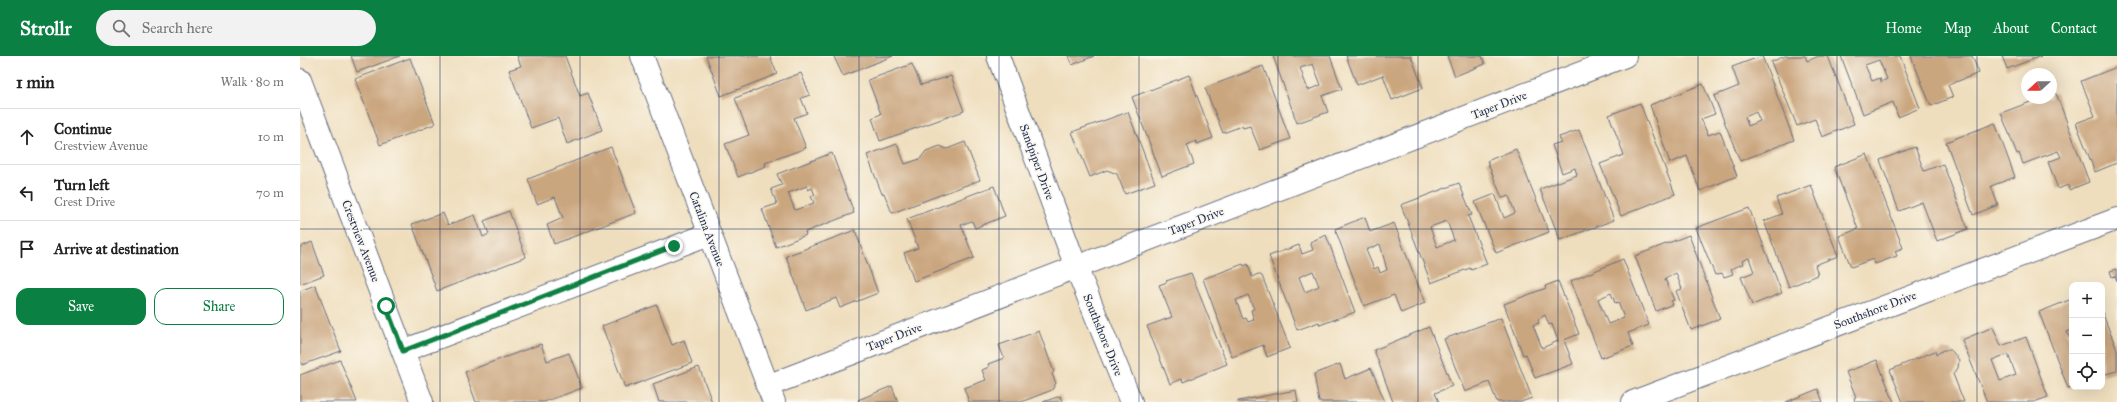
<!DOCTYPE html>
<html lang="en">
<head>
<meta charset="utf-8">
<style>
  body { margin:0; font-family:"IM FELL Great Primer",serif; background:#f2f2f2; color:#222 }
  .controls { position:absolute; right:12px; bottom:12px; display:grid; overflow:hidden; border-radius:8px; box-shadow:0 4px 16px #0002 }
  .controls button { width:36px; height:36px; display:grid; place-items:center; padding:0; border:0; border-bottom:1px solid #e0e0e0; background:#fff; color:#222; font:20px sans-serif }
  .compass { position:absolute; left:1721px; top:12px; width:36px; height:36px; border-radius:50%; background:#fff; box-shadow:0 4px 16px #0002; rotate:249deg }
  .stop { position:absolute; width:12px; height:12px; margin:-9px; border:3px solid #0b8043; border-radius:50%; background:#fff }
  .stop.end { background:#0b8043; border-color:#fff; box-shadow:0 1px 4px #0008 }
  .list { margin:0; padding:0; list-style:none }
  h2 { display:flex; justify-content:space-between; align-items:center; height:52px; margin:0; padding:0 16px; font-size:17px }
  h2 small { font-size:13px; font-weight:400; color:#767676 }
  .list li { display:grid; grid-template-columns:26px 1fr auto; gap:12px; align-items:center; box-sizing:border-box; height:56px; padding:0 16px; border-top:1px solid #e0e0e0 }
  .list b { display:block; font-size:15px; white-space:nowrap }
  .list p { margin:0; font-size:13px; white-space:nowrap; color:#767676 }
  .list em { font-size:13px; font-style:normal; color:#767676 }
  .actions { display:flex; gap:8px; padding:12px 16px }
  .actions a { flex:1; padding:9px 0; border:1px solid #0b8043; border-radius:12px; text-align:center; font-size:14px; color:#0b8043 }
  .actions .main { background:#0b8043; color:#fff }
  .icon { flex:none; width:22px; height:22px; fill:none; stroke:currentColor; stroke-width:2; stroke-linecap:round; stroke-linejoin:round }
  .map { position:relative; flex:none; width:1817px; height:346px; overflow:hidden }
  header { display:flex; align-items:center; gap:24px; box-sizing:border-box; height:56px; padding:0 20px; background:#0b8043; color:#fff }
  header strong { font-size:19px }
  nav { display:flex; gap:22px; margin-inline-start:auto; font-size:14px }
  .search { width:280px; height:36px; background:#f2f2f2; display:flex; align-items:center; gap:10px; box-sizing:border-box; padding:0 14px; border-radius:22px; color:#767676; font-size:15px }
  main { display:flex }
  aside { flex:1; background:#fff }
  .map>svg:first-child { display:block }
</style>
</head>
<body>
<header>
<strong>Strollr</strong>
<div class="search"><svg class="icon" aria-label="search" viewBox="0 0 24 24"><circle cx="10" cy="10" r="6"/><path d="M15 15l6 6"/></svg>Search here</div>
<nav><a>Home</a><a>Map</a><a>About</a><a>Contact</a></nav>
</header>
<main>
<aside>
<h2>1 min<small>Walk · 80 m</small></h2>
<ul class="list">
<li><svg class="icon" aria-label="ahead" viewBox="0 0 24 24"><path d="M12 20V5M6 11l6-6 6 6"/></svg><div><b>Continue</b><p>Crestview Avenue</p></div><em>10 m</em></li>
<li><svg class="icon" aria-label="left" viewBox="0 0 24 24"><path d="M17 20v-9H6M10 6l-5 5 5 5"/></svg><div><b>Turn left</b><p>Crest Drive</p></div><em>70 m</em></li>
<li><svg class="icon" aria-label="arrive" viewBox="0 0 24 24"><path d="M6 21V4h12l-3 4 3 4H6"/></svg><div><b>Arrive at destination</b></div></li>
</ul>
<div class="actions"><a class="main">Save</a><a>Share</a></div>
</aside>
<div class="map">
<svg width="1817" height="346" viewBox="0 0 1817 346">
  <rect width="100%" height="100%" fill="#fbf7ec"/>
  <filter id="ink" filterUnits="userSpaceOnUse"><feTurbulence type="fractalNoise" baseFrequency=".025" numOctaves="2"/><feDisplacementMap in="SourceGraphic" scale="8" xChannelSelector="R" yChannelSelector="G"/><feConvolveMatrix kernelMatrix="1 2 1 2 8 2 1 2 1" color-interpolation-filters="sRGB"/></filter>
  <filter id="wash" filterUnits="userSpaceOnUse"><feTurbulence type="fractalNoise" baseFrequency=".012" numOctaves="4" result="noise"/><feDisplacementMap in="SourceGraphic" scale="16" xChannelSelector="R" yChannelSelector="G"/><feGaussianBlur stdDeviation="0.9" result="paint"/><feColorMatrix in="noise" values="0 0 0 0 0 0 0 0 0 0 0 0 0 0 0 0 0 1.4 0 .05"/><feComposite in="paint" operator="in"/></filter>
  <g filter="url(#wash)">
    <rect width="100%" height="100%" fill="#efdebd"/>
    <g id="blocks">
      <path fill="#caa67f" fill-rule="evenodd" d="M 51,0 L 100,0 L 57,16 Z
        M 217,0 L 265,0 L 280,40 L 288,37 L 302,74 L 267,88 L 258,62 L 231,72 L 209,14 L 221,10 Z
        M 406,0 L 470,0 L 477,18 L 421,40 Z
        M 536,0 L 593,0 L 543,20 L 534,1 Z
        M 768,0 L 794,0 L 772,9 Z
        M 973,0 L 1030,0 L 1042,33 L 1022,40 L 1028,56 L 997,67 ZM 1013,8 L 1021,29 L 1008,34 L 1000,12 Z
        M 1046,0 L 1111,0 L 1123,32 L 1092,44 L 1083,19 L 1057,29 Z
        M 1147,0 L 1182,0 L 1185,8 L 1155,20 Z
        M 1462,0 L 1494,84 L 1440,105 L 1414,40 L 1439,30 L 1432,11 ZM 1456,56 L 1460,65 L 1448,70 L 1445,61 Z
        M 1485,0 L 1505,0 L 1507,5 L 1519,0 L 1528,0 L 1554,68 L 1522,81 L 1515,63 L 1497,70 L 1471,6 Z
        M 1541,0 L 1600,0 L 1620,52 L 1598,61 L 1593,46 L 1563,58 ZM 1579,4 L 1587,23 L 1581,26 L 1580,22 L 1572,25 L 1565,9 Z
        M 1611,0 L 1672,0 L 1679,17 L 1648,29 L 1653,41 L 1631,50 Z
        M 1702,0 L 1741,0 L 1707,13 Z
        M 110,2 L 135,68 L 80,89 L 55,23 Z
        M 612,8 L 621,29 L 651,20 L 664,55 L 580,85 L 572,62 L 581,58 L 568,24 Z
        M 963,10 L 990,83 L 960,94 L 950,70 L 943,72 L 942,70 L 923,77 L 905,32 Z
        M 1817,11 L 1817,107 L 1795,116 L 1776,67 L 1795,60 L 1781,25 Z
        M 501,17 L 510,39 L 501,42 L 507,57 L 494,62 L 506,92 L 465,107 L 466,110 L 438,121 L 425,88 L 449,79 L 435,42 Z
        M 889,19 L 913,82 L 897,88 L 896,85 L 887,89 L 894,108 L 862,120 L 832,41 Z
        M 1403,28 L 1415,58 L 1401,63 L 1408,79 L 1420,75 L 1437,120 L 1400,135 L 1387,100 L 1370,107 L 1350,49 Z
        M 1756,37 L 1789,126 L 1769,134 L 1768,129 L 1758,133 L 1748,106 L 1761,101 L 1758,95 L 1723,108 L 1719,97 L 1717,98 L 1701,57 L 1741,42 L 1751,42 L 1751,38 Z
        M 1340,47 L 1375,138 L 1321,160 L 1300,108 L 1324,99 L 1309,59 Z
        M 828,56 L 855,127 L 825,138 L 817,118 L 807,114 L 790,121 L 772,76 Z
        M 1695,67 L 1715,121 L 1691,130 L 1698,149 L 1673,159 L 1646,86 Z
        M 1279,74 L 1314,164 L 1260,184 L 1240,133 L 1277,119 L 1275,112 L 1262,117 L 1252,89 L 1261,86 L 1259,81 Z
        M 665,86 L 680,124 L 592,157 L 584,137 L 582,138 L 567,99 L 597,88 L 605,108 L 620,103 L 626,95 L 640,90 L 647,93 Z
        M 311,91 L 336,157 L 254,188 L 247,169 L 263,162 L 255,141 L 237,148 L 228,123 Z
        M 1615,91 L 1624,115 L 1643,108 L 1668,173 L 1637,185 L 1622,146 L 1599,155 L 1580,104 Z
        M 1216,93 L 1249,176 L 1196,197 L 1175,146 L 1195,138 L 1204,162 L 1215,157 L 1209,140 L 1202,142 L 1187,105 Z
        M 532,97 L 554,157 L 505,176 L 506,179 L 476,191 L 462,153 L 477,148 L 471,133 L 482,129 L 477,118 ZM 507,130 L 508,134 L 512,132 L 515,139 L 511,140 L 514,147 L 495,154 L 488,137 Z
        M 1567,98 L 1603,192 L 1595,195 L 1597,200 L 1575,208 L 1573,203 L 1551,211 L 1539,180 L 1558,173 L 1534,111 Z
        M 1159,127 L 1172,159 L 1168,160 L 1187,208 L 1171,214 L 1170,212 L 1131,227 L 1101,149 ZM 1147,165 L 1154,184 L 1137,191 L 1130,171 Z
        M 1511,129 L 1538,200 L 1515,209 L 1518,219 L 1489,231 L 1464,165 L 1482,158 L 1476,142 Z
        M 694,130 L 705,160 L 675,172 L 672,165 L 661,169 L 674,202 L 614,225 L 604,197 L 618,192 L 607,163 Z
        M 1449,152 L 1482,237 L 1452,249 L 1441,221 L 1454,216 L 1449,202 L 1442,205 L 1443,208 L 1431,213 L 1433,218 L 1424,221 L 1422,217 L 1415,219 L 1396,172 Z
        M 209,155 L 226,201 L 137,235 L 112,168 L 143,157 L 148,169 L 175,159 L 183,181 L 189,178 L 184,165 Z
        M 1065,161 L 1070,176 L 1094,167 L 1125,247 L 1101,257 L 1094,239 L 1064,250 L 1035,173 ZM 1080,188 L 1087,214 L 1080,217 L 1078,211 L 1074,213 L 1066,194 Z
        M 555,174 L 578,237 L 540,252 L 536,242 L 506,254 L 486,200 Z
        M 1026,179 L 1055,256 L 1020,269 L 1019,266 L 997,274 L 969,200 L 999,189 L 1002,198 L 1013,194 L 1010,186 ZM 1013,215 L 1019,230 L 1005,236 L 999,221 Z
        M 1389,179 L 1420,263 L 1391,274 L 1376,235 L 1382,233 L 1376,217 L 1365,223 L 1374,244 L 1371,245 L 1373,248 L 1356,255 L 1335,200 Z
        M 12,186 L 24,219 L 0,228 L 0,191 Z
        M 1323,203 L 1349,269 L 1328,277 L 1333,290 L 1301,302 L 1271,225 ZM 1311,237 L 1315,247 L 1318,246 L 1324,262 L 1308,268 L 1298,243 Z
        M 943,208 L 944,210 L 948,208 L 952,221 L 958,218 L 962,220 L 990,292 L 967,301 L 963,289 L 932,301 L 903,223 ZM 948,239 L 954,253 L 951,254 L 954,264 L 948,266 L 946,262 L 943,263 L 936,244 Z
        M 1817,213 L 1817,225 L 1815,220 L 1812,221 L 1810,215 Z
        M 891,217 L 927,308 L 883,326 L 882,323 L 870,328 L 847,270 L 872,261 L 859,229 L 867,226 L 866,225 Z
        M 1258,225 L 1279,278 L 1264,284 L 1273,308 L 1235,322 L 1226,298 L 1223,299 L 1204,248 L 1246,232 L 1245,230 ZM 1245,259 L 1249,269 L 1252,268 L 1258,285 L 1242,292 L 1233,269 L 1239,267 L 1238,263 Z
        M 15,229 L 41,295 L 2,309 L 0,304 L 0,235 Z
        M 1772,243 L 1772,274 L 1767,276 L 1772,287 L 1772,331 L 1768,332 L 1739,256 Z
        M 357,249 L 372,289 L 384,284 L 392,307 L 325,332 L 302,270 Z
        M 1802,256 L 1817,294 L 1817,315 L 1802,319 Z
        M 1201,262 L 1232,342 L 1221,346 L 1197,346 L 1189,326 L 1165,336 L 1144,283 Z
        M 1129,271 L 1152,330 L 1135,337 L 1139,346 L 1093,346 L 1074,294 Z
        M 1693,271 L 1701,290 L 1726,281 L 1748,341 L 1734,346 L 1687,346 L 1662,284 ZM 1708,298 L 1716,319 L 1700,325 L 1692,304 Z
        M 739,275 L 754,316 L 752,318 L 756,327 L 752,334 L 721,346 L 669,346 L 664,332 L 686,324 L 682,314 L 689,311 L 688,308 L 704,302 L 699,289 Z
        M 241,288 L 247,305 L 269,297 L 282,332 L 244,346 L 176,346 L 165,316 Z
        M 1643,294 L 1651,294 L 1659,304 L 1658,312 L 1653,318 L 1664,346 L 1603,346 L 1590,314 L 1635,295 L 1636,299 Z
        M 40,304 L 57,346 L 0,346 L 0,319 Z
        M 1577,304 L 1594,346 L 1555,346 L 1554,342 L 1556,341 L 1546,316 Z
        M 1040,308 L 1045,323 L 1071,312 L 1085,346 L 1019,346 L 1014,318 Z
        M 399,311 L 412,346 L 359,346 L 353,328 Z
        M 592,330 L 598,346 L 559,346 L 558,344 Z
        M 1518,333 L 1523,346 L 1486,346 Z
        M 996,334 L 998,346 L 938,346 L 938,345 Z
        M 760,340 L 762,346 L 743,346 Z"/>
    </g>
  </g>
  <g filter="url(#ink)">
    <use href="#blocks" fill-opacity="0" stroke="#656c7f" stroke-width="1"/>
    <g fill="none" stroke-linecap="round" stroke-linejoin="round">
      <defs>
        <path id="minor" d="M 342,0 L 474,346
          M 698,0 L 776,211 L 831,346
          M 0,24 L 122,346
          M 103,295 L 409,178
          M 467,330 L 1325,0
          M 1333,346 L 1817,163"/>
      </defs>
      <use href="#minor" stroke="#656c7f" stroke-width="24"/>
      <use href="#minor" stroke="#fff" stroke-width="22"/>
    </g>
  </g>
  <g fill="none" stroke-linecap="round" stroke-linejoin="round" filter="url(#ink)">
    <path stroke="#0b8043" stroke-width="5" d="M 86,250 L 103,295 L 374,190"/>
  </g>
  <path fill="none" stroke="#1b2f5e" stroke-width="1" stroke-opacity="0.55" d="M 140,0 L 140,346M 280,0 L 280,346M 419,0 L 419,346M 559,0 L 559,346M 699,0 L 699,346M 839,0 L 839,346M 978,0 L 978,346M 1118,0 L 1118,346M 1258,0 L 1258,346M 1398,0 L 1398,346M 1537,0 L 1537,346M 1677,0 L 1677,346M 0,173 L 1817,173"/>
  <g text-anchor="middle" stroke-width="3.5" stroke-linejoin="round" paint-order="stroke">
    <g font-size="12" fill="#1b2f5e" stroke="#fbf7ec">
      <text transform="translate(1199 49) rotate(-21)" y="4">Taper Drive</text>
      <text transform="translate(737 106) rotate(70)" y="4">Sandpiper Drive</text>
      <text transform="translate(896 165) rotate(-21)" y="4">Taper Drive</text>
      <text transform="translate(407 173) rotate(69)" y="4">Catalina Avenue</text>
      <text transform="translate(61 185) rotate(69)" y="4">Crestview Avenue</text>
      <text transform="translate(1575 254) rotate(-21)" y="4">Southshore Drive</text>
      <text transform="translate(803 279) rotate(68)" y="4">Southshore Drive</text>
      <text transform="translate(594 281) rotate(-21)" y="4">Taper Drive</text>
    </g>
  </g>
</svg>
<div class="controls">
<button>+</button>
<button>−</button>
<button><svg class="icon" aria-label="locate" viewBox="0 0 24 24"><circle cx="12" cy="12" r="6"/><path d="M12 2v4M12 18v4M2 12h4M18 12h4"/></svg></button>
</div>
<svg class="compass" viewBox="-18 -18 36 36"><path d="M0-13l5 13h-10z" fill="#e53935"/><path d="M0 13l5-13h-10z" fill="#767676"/></svg>
<div class="stop" style="left:86px;top:250px"></div>
<div class="stop end" style="left:374px;top:190px"></div>
</div>
</main>
</body>
</html>
